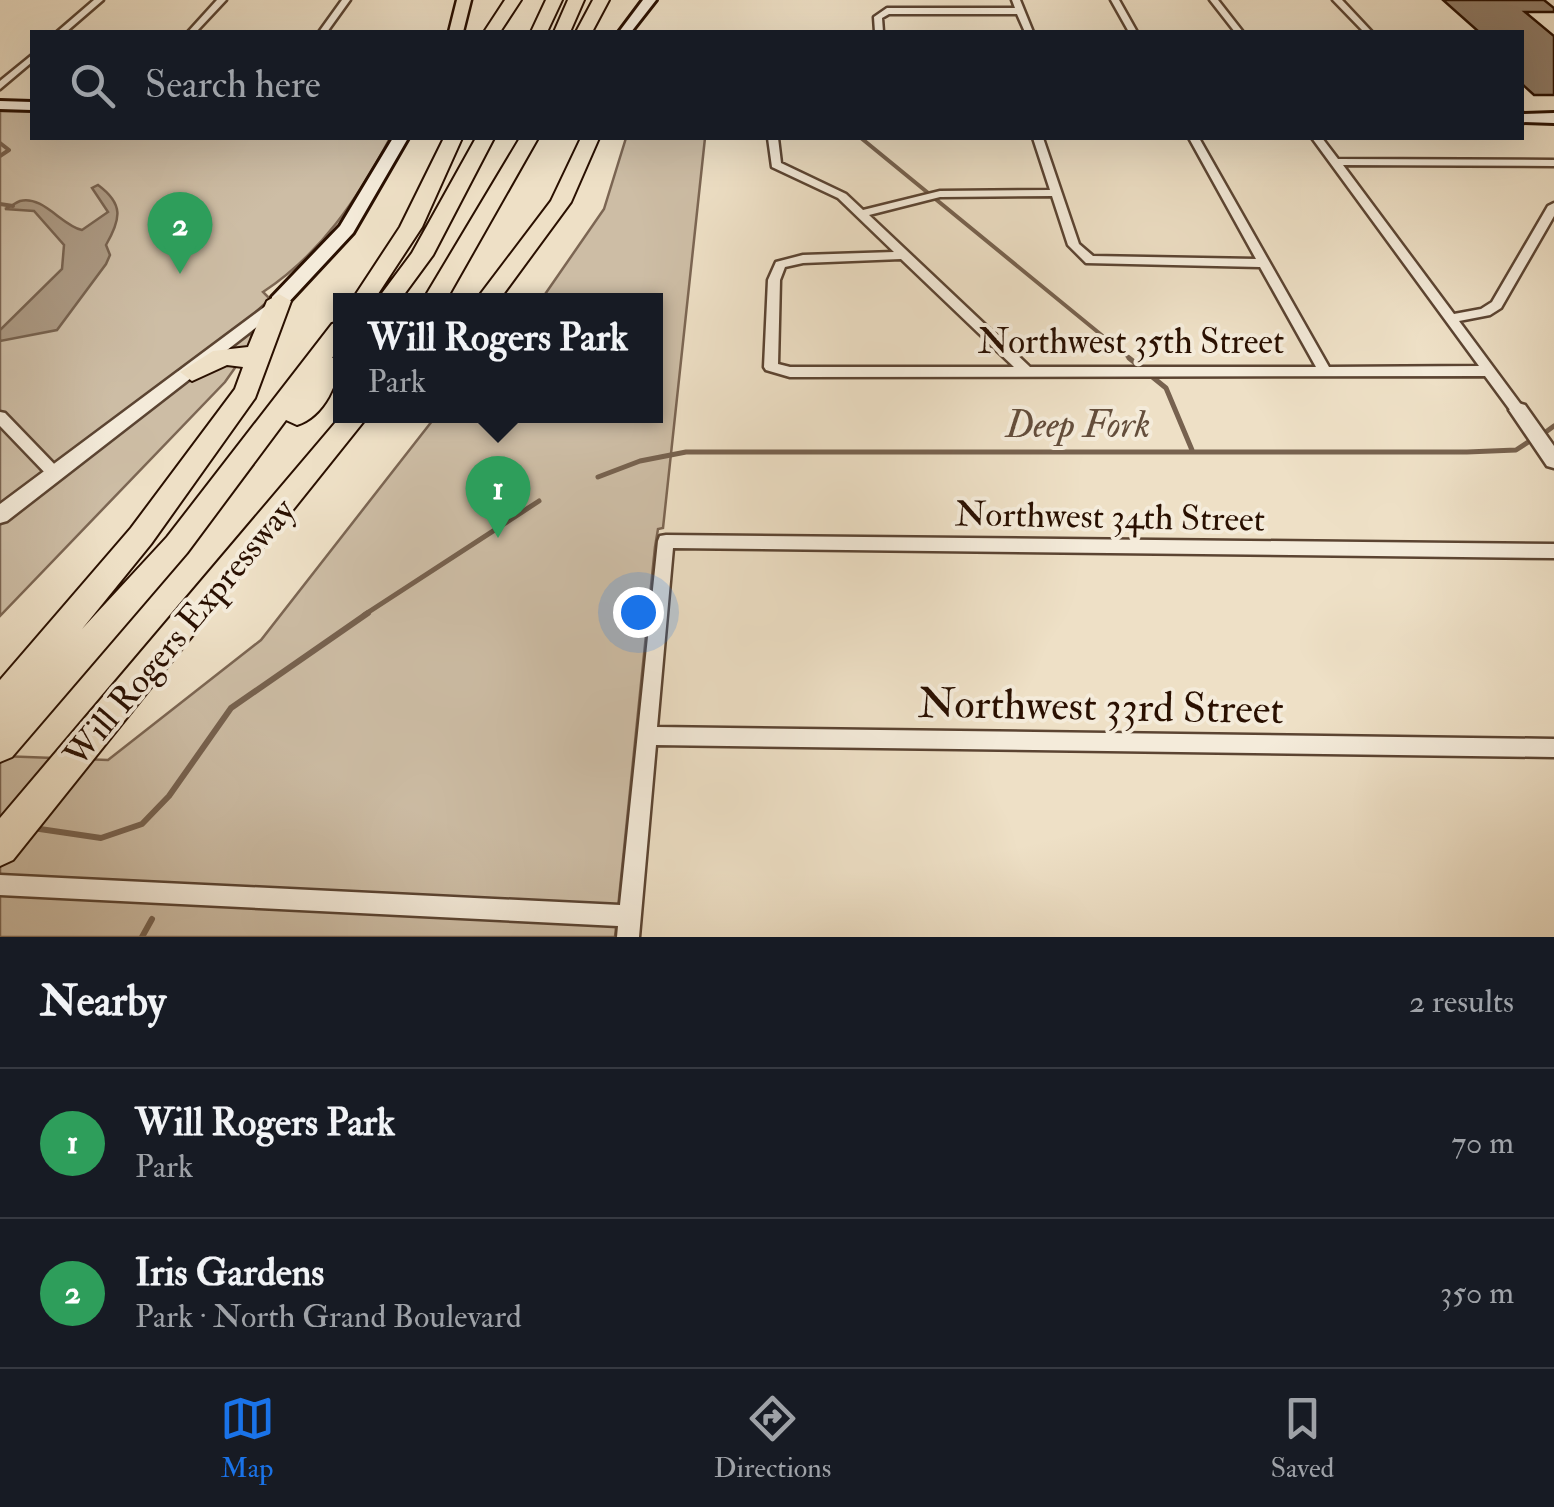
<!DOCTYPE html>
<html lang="en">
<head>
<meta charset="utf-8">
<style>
  body { margin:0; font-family:"IM FELL Double Pica",serif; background:#242831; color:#f1f3f6 }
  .you { position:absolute; left:638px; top:612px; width:35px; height:35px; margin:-25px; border:8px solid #fff; border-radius:50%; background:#1a73e8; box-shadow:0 0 0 15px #1a73e833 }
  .badge { display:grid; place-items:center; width:65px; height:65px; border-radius:50%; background:#1a73e8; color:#fff; font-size:32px; font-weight:700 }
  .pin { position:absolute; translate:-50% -82px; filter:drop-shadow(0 2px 5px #0008) }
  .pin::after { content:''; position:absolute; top:52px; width:35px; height:30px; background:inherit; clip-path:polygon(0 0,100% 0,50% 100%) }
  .popup { position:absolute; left:333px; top:293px; width:330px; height:130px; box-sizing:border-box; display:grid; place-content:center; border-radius:0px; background:#171b24; filter:drop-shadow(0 2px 8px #0005); font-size:32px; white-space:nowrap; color:#9ea1a6 }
  .popup b { font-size:38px; color:#f1f3f6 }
  .popup::after { content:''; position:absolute; left:50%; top:100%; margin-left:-20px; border:20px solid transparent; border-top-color:#171b24 }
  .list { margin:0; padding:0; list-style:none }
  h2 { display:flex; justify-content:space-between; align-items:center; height:130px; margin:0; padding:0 40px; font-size:42px }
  h2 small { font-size:32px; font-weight:400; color:#9ea1a6 }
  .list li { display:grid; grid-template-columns:65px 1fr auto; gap:30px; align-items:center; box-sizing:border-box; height:150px; padding:0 40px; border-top:2px solid #363941 }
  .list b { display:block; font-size:38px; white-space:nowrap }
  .list p { margin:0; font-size:32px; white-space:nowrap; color:#9ea1a6 }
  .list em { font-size:32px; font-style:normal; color:#9ea1a6 }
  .icon { flex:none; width:55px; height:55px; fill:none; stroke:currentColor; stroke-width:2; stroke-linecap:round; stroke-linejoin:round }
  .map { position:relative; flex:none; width:1554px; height:937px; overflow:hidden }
  .search { position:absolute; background:#171b24; box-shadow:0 10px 40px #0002; left:30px; right:30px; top:30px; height:110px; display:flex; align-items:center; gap:25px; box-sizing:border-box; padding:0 35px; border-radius:0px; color:#9ea1a6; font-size:38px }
  .sheet { height:430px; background:#171b24 }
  nav { display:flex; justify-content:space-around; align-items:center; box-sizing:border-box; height:140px; border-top:2px solid #363941; background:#171b24; font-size:28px; color:#9ea1a6 }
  nav a { display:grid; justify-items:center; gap:5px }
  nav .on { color:#1a73e8 }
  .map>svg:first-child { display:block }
</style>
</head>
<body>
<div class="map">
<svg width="1554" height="937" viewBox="0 0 1554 937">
  <rect width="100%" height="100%" fill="#eee0c6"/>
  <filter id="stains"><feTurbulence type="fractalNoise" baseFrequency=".002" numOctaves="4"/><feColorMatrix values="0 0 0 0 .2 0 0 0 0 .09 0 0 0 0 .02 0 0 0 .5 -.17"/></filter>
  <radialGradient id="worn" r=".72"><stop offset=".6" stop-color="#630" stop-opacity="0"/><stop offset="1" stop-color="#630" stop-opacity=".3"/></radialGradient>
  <path fill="#cdbda5" stroke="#7c6653" stroke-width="2.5" d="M 0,111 L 32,111 L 32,138 L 390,138 C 358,198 321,254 263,292 L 270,299 L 256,312 L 249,348 L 225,382 L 0,616 Z
    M 626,138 L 705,138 L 663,528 L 658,529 L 655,547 L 615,937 L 0,937 L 0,756 L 108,760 L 261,640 L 436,416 L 656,416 L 656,300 L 541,300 L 604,209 Z"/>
  <path fill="#ab9983" stroke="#77624f" stroke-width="2.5" d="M 98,185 C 124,204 121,219 106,245 L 110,255 L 106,264 L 57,330 L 0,341 L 0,330 L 62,269 L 64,245 L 34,211 L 5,209 C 10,207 15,203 20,201 C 43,195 62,226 82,230 L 108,212 L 92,188 Z"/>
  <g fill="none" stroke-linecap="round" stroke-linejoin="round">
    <path stroke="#77624f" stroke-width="4" d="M 861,138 L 1132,360
      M 0,143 L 9,150 L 0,156
      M 0,204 L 13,206"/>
    <path stroke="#77624f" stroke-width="5" d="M 1129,358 L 1166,388 L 1192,450
      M 1543,434 L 1554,426
      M 598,477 L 640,461 L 686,452 L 1467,452 L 1516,450 L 1533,439
      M 364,615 L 539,501"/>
    <path stroke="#77624f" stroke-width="6" d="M 33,828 L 101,838 L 142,824 L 169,796 L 231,708 L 368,613
      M 142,937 L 152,919"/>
  </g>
  <path fill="#907c67" stroke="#2a1001" stroke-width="2.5" d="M 1443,0 L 1544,0 L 1554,8 L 1554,12 L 1525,12 L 1554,36 L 1554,95 L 1534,95 L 1522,84 L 1522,32 L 1479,32 Z"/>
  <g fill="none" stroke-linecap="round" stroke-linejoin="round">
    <defs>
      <path id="minor" d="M 94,0 L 103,0 L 66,32 L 57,32 Z
        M 217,0 L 226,0 L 196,32 L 188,32 Z
        M 342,0 L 350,0 L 327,32 L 319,32 Z
        M 1012,0 L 1020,0 L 1033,32 L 1025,32 L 1017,14 L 889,14 L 882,18 L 883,32 L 875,32 L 874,17 L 887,8 L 1015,8 Z
        M 1111,0 L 1119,0 L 1137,32 L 1129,32 Z
        M 1210,0 L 1218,0 L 1243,32 L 1235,32 Z
        M 1333,0 L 1342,0 L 1372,32 L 1364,32 Z
        M 32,55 L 32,62 L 0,89 L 0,81 Z
        M 768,138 L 778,138 L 781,163 L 846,194 L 863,210 L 940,191 L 1050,190 L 1033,138 L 1043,138 L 1079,244 L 1093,256 L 1256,259 L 1189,138 L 1199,138 L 1329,367 L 1479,366 L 1312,138 L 1322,138 L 1338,159 L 1554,160 L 1554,166 L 1343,165 L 1454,314 L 1481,309 L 1492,302 L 1548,206 L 1554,203 L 1554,216 L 1501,308 L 1490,315 L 1459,321 L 1525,410 L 1523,414 L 1513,414 L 1485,376 L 790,377 L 766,370 L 764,367 L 768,280 L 776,262 L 803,255 L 894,252 L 838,198 L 772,167 ZM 1052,196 L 1068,245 L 1086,263 L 1260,267 L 1316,367 L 1030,367 L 869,215 L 940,197 ZM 901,259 L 1014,367 L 790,367 L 778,364 L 780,280 L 785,267 L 803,263 Z
        M 0,412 L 5,413 L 60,470 L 63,474 L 60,478 L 50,478 L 0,426 Z
        M 666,535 L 1554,544 L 1554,558 L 673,548 L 657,727 L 1554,739 L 1554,757 L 656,745 L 639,937 L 617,937 L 618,926 L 0,895 L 0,875 L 620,905 L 658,541 L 660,536 Z"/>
      <path id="tertiary" d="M 279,296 L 287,301 L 285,305 L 7,521 L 0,523 L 0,504 Z
        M 1518,403 L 1525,405 L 1554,446 L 1554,468 L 1547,466 L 1509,410 Z"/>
      <path id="secondary" d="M 643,0 L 656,0 L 631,32 L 619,32 Z
        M 0,101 L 32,102 L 32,110 L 0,109 Z
        M 1554,113 L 1554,123 L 1522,122 L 1522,114 Z
        M 393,138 L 408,138 L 353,233 L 286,305 L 272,305 L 272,297 L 340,226 Z"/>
      <path id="trunk" d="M 457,0 L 471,0 L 463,32 L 449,32 Z"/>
      <path id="motorway" d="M 505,0 L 521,0 L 500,32 L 484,32 Z
        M 546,0 L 562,0 L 547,32 L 531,32 Z
        M 568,0 L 584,0 L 570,32 L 554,32 Z
        M 593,0 L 609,0 L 592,32 L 576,32 Z
        M 444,138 L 462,138 L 422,227 L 374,300 L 352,300 L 400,227 Z
        M 476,138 L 494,138 L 433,255 L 400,300 L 377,300 L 412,253 Z
        M 520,138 L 538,138 L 446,300 L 423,300 Z
        M 581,138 L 599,138 L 571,202 L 499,300 L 476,300 L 551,201 Z
        M 279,294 L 291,301 L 255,398 L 151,544 L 82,629 L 167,537 L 332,324 L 340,322 L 340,346 L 332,358 L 340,356 C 340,381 324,417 297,425 L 286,420 L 187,553 L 12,757 L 0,762 L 0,680 L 131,528 L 235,389 L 243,367 L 227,365 L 192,381 L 180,372 L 213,351 L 248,347 L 267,301 Z
        M 341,416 L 368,416 L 13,860 L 0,866 L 0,818 Z"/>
    </defs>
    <use href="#minor" stroke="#5b4432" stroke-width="5"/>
    <use href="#tertiary" stroke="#5b4432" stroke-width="5"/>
    <use href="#secondary" stroke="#2a1001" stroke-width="6"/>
    <use href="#trunk" stroke="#2a1001" stroke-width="5"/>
    <use href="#motorway" stroke="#2a1001" stroke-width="4"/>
    <use href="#minor" fill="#f4ebda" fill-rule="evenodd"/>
    <use href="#tertiary" fill="#f4ebda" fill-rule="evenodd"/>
    <use href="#secondary" fill="#f4ebda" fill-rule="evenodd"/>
    <use href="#trunk" fill="#eee0c6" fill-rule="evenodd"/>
    <use href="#motorway" fill="#eee0c6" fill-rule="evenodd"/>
  </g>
  <g text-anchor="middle" stroke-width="8" stroke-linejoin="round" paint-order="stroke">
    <g font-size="35" fill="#2a1001" stroke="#f4ebda">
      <text x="1131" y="353">Northwest 35th Street</text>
      <text transform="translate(1110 516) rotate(1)" y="12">Northwest 34th Street</text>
      <text transform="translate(179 632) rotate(-50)" y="12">Will Rogers Expressway</text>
    </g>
    <g font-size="38" font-style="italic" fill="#644e3c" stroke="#f4ebda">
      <text x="1078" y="437">Deep Fork</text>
    </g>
    <g font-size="42" fill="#2a1001" stroke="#f4ebda">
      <text transform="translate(1101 705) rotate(1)" y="15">Northwest 33rd Street</text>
    </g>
  </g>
  <rect width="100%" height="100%" filter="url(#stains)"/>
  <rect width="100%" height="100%" fill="url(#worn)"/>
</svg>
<div class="you"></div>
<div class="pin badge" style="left:498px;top:538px;background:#2e9e5b">1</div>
<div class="popup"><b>Will Rogers Park</b>Park</div>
<div class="pin badge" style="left:180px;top:274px;background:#2e9e5b">2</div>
<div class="search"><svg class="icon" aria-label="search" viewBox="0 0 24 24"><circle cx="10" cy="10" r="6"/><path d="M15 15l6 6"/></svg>Search here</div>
</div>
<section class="sheet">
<h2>Nearby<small>2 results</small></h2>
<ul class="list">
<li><span class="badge" style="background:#2e9e5b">1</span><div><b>Will Rogers Park</b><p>Park</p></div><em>70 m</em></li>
<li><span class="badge" style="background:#2e9e5b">2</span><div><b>Iris Gardens</b><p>Park · North Grand Boulevard</p></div><em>350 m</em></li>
</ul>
</section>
<nav>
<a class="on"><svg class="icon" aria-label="map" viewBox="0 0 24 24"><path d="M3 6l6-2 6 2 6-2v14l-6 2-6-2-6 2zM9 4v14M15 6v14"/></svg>Map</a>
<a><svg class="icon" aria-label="directions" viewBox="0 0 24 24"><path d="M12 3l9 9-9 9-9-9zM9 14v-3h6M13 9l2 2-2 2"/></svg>Directions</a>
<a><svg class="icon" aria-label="saved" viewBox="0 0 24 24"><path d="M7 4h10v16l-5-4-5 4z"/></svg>Saved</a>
</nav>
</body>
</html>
